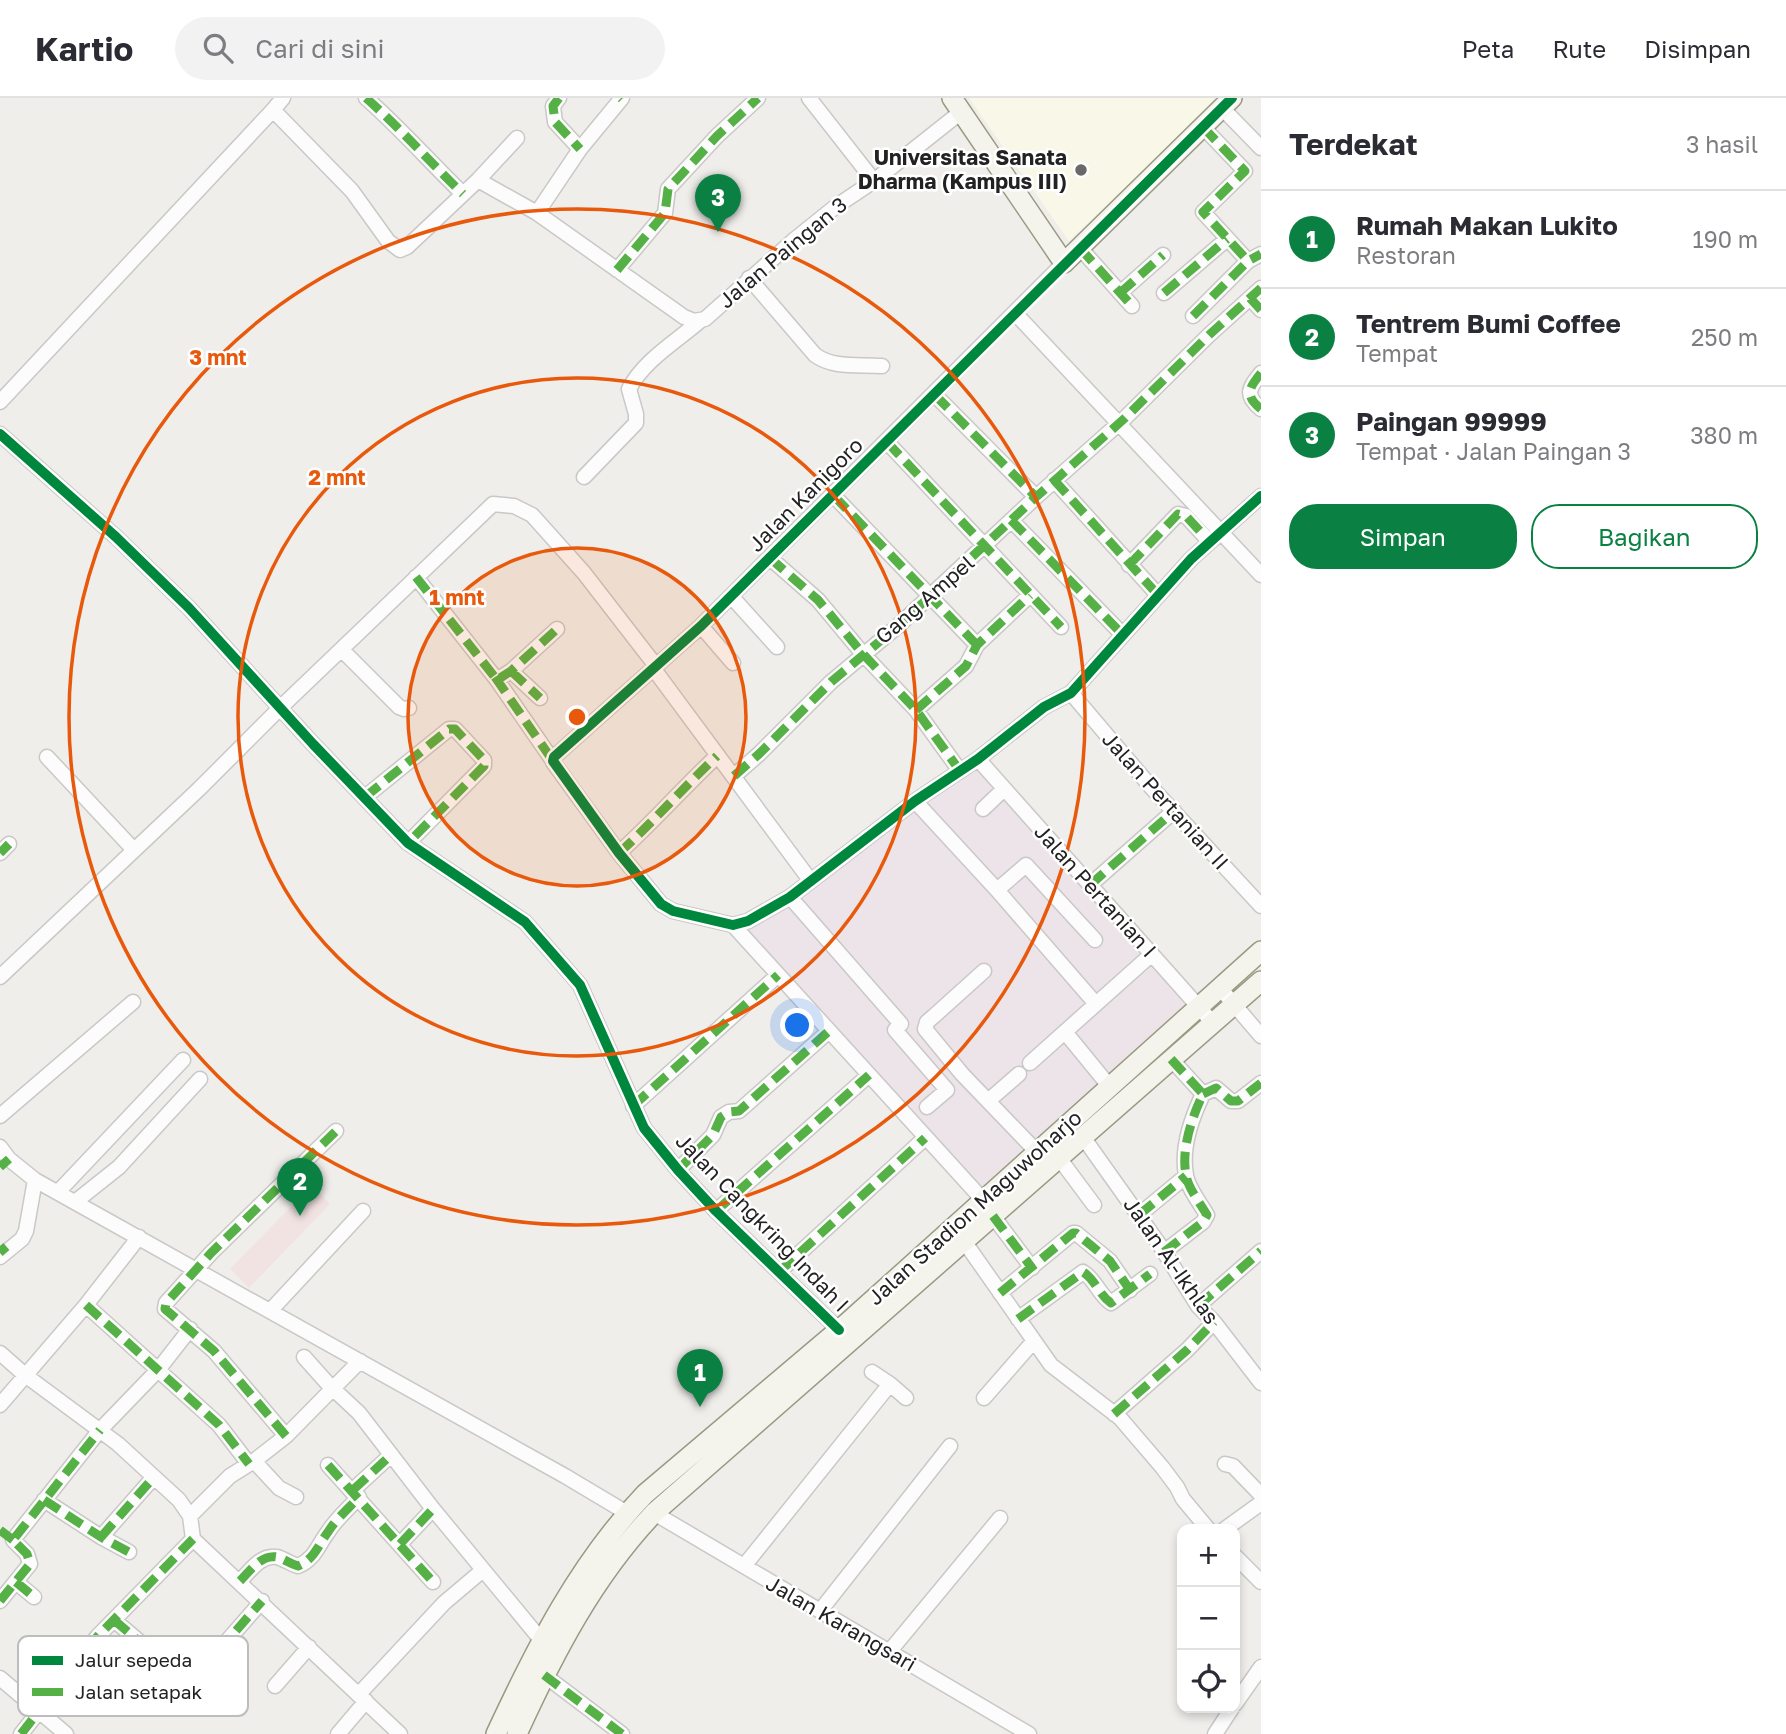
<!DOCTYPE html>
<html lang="id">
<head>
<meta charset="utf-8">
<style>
  body { margin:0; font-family:"Golos Text",sans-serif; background:#f2f2f3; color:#2b2b33 }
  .controls { position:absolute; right:21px; bottom:21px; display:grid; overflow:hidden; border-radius:14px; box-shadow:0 4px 10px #0003 }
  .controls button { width:63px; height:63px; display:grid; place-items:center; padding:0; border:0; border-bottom:2px solid #e1e1e2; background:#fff; color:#2b2b33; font:35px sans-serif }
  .you { position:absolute; left:798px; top:928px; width:24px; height:24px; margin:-18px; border:5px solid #fff; border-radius:50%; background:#1a73e8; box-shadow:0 0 0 10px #1a73e833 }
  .badge { display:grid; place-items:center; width:46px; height:46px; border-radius:50%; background:#0b8043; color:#fff; font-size:23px; font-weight:700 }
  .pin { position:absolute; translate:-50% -58px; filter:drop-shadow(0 2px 4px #0008) }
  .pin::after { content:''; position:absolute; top:37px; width:24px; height:21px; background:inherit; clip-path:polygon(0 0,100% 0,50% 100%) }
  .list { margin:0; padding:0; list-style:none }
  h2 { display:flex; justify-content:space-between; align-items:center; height:91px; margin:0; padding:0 28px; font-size:30px }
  h2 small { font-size:23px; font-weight:400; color:#7c7c81 }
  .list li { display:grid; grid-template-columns:46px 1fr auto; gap:21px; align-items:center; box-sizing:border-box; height:98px; padding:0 28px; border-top:2px solid #e1e1e2 }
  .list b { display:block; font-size:26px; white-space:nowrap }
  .list p { margin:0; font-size:23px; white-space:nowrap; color:#7c7c81 }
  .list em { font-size:23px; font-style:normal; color:#7c7c81 }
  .actions { display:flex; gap:14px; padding:21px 28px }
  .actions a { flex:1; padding:16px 0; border:2px solid #0b8043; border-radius:28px; text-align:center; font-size:24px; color:#0b8043 }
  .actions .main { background:#0b8043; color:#fff }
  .icon { flex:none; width:38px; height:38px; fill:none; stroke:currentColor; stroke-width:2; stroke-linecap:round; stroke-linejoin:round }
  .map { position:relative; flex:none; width:1261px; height:1636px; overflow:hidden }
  header { display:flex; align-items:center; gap:42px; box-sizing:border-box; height:98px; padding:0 35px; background:#fff; border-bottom:2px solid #e1e1e2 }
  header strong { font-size:33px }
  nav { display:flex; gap:38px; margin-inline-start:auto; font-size:24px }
  .search { width:490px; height:63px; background:#f2f2f3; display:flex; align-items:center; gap:18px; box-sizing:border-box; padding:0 24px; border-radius:38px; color:#7c7c81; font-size:26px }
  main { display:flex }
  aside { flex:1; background:#fff }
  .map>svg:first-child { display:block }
</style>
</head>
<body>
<header>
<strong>Kartio</strong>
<div class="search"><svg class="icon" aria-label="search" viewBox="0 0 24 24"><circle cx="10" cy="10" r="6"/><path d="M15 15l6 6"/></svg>Cari di sini</div>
<nav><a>Peta</a><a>Rute</a><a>Disimpan</a></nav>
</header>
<main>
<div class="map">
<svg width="1261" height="1636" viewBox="0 0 1261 1636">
  <rect width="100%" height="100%" fill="#f0eeeb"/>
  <path fill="#f1e3e1" d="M 312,1087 L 330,1106 L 249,1190 L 230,1171 Z"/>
  <path fill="#ede4e9" d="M 978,661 L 1199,909 L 983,1102 L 733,827 Z"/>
  <path fill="#f8f7e8" d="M 969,0 L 1218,0 L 1069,143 Z"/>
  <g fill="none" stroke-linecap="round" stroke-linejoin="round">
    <defs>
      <path id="street" d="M 283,0 L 273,12 L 352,93 L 388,143 L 400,152 L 407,149 L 478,82 L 517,40
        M 366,0 C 400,30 430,64 463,96
        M 559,0 L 553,8 L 555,24 L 580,51
        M 809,0 L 874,83
        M 1222,10 L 1261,50
        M 1203,29 L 1245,73 L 1203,114 L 1248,163
        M 478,82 L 537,115 L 580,51 L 622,0
        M 537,115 L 684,219 L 694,223 L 705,221 L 794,142 L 835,109 L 874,83 L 961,14
        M 1080,150 L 1132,208
        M 1064,165 L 701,528 L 554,659 L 553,664 L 619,755 L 661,806 L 673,813 L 733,827 L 748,823 L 790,799 L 915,703 L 978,661 L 1044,609 L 1071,595 L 1191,461 L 1261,398
        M 617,172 L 665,115 L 668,91 L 717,38 L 758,0
        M 749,180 L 815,257 C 834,271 860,266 882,268
        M 1120,195 L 1163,157
        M 1164,195 L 1227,141
        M 1250,200 L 1261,212
        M 1015,215 L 1261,477
        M 1193,218 L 1248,163 L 1261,156
        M 1261,275 C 1249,290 1244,297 1261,311
        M 935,297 L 1036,399
        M 0,304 L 273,12
        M 0,336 L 116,439 L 189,510 L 313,646 L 408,745 L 525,824 L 580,887 L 644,1030 L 678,1072 L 716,1113 L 839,1232
        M 887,344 L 1061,529
        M 584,379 L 636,325 L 636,316 L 629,291 C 644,262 677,243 701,222
        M 1054,382 L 1158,497
        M 834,398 L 977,547
        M 1011,422 L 1122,536
        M 770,460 L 818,502 L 863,556 L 916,612 L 960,673
        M 1129,467 L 1178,416 L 1186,418 L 1210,444
        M 416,479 L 497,582 L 511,573 L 557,531
        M 731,498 L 777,549
        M 701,528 L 733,565
        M 342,552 L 399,609 L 404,611 L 409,610
        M 653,570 L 810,782
        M 511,573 L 540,600
        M 495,579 L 553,663
        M 1071,595 L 1151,689 L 1261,808
        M 916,612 L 966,568 L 977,547 L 1030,497
        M 47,659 L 134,752
        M 978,661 L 1213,925
        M 734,678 L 759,656 L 831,584 L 898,528 L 1036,399 L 1125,320 L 1209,237 L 1261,190
        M 365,699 L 449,631 L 455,631 L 484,662 L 484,668 L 408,745
        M 915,703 L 997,792 L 1096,906
        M 983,711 L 1004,691
        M 0,755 L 9,746
        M 619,755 C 653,724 683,690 717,658
        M 1090,787 L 1174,713
        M 997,792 L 1026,767 L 1095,842
        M 790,799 L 901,926 L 895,932 L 947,992 L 927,1009
        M 733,827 L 983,1102
        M 984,873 L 934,918 L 927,924 L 925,931 L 962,976 L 1037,1054
        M 0,879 L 199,691 L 280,610 L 493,406 L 514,408 L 532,417 L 584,475 L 656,568
        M 1220,890 L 1261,938
        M 1065,934 L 1110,989
        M 1030,965 L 1152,856
        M 1203,996 L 1216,990 L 1231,1003 L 1238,1003 L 1261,985
        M 988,1003 L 1019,976
        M 633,1008 L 778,877
        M 0,1018 L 133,904
        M 1083,1039 L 1161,1149 L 1198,1208 L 1214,1224 L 1261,1285
        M 0,1049 L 9,1061 L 35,1082 L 565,1378 L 627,1415
        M 1059,1060 L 1094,1107
        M 678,1072 L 713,1037 L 721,1019 L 729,1014 L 739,1013 L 829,933
        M 58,1094 L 183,962
        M 75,1104 L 119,1069 L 200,981
        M 716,1113 L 869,977
        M 1139,1117 L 1186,1078
        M 993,1118 L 1032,1170
        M 959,1136 L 1051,1267 L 1120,1320 L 1162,1369 L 1177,1389 L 1183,1401 L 1208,1431
        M 1164,1154 L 1203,1124 L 1207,1117 C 1200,1105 1188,1090 1186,1077 C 1181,1051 1192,1019 1203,996 L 1171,961
        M 0,1159 L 22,1141 L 26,1133 L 35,1082
        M 780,1173 L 925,1040
        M 1000,1195 L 1073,1135 L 1076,1135 L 1110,1163 L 1130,1192
        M 86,1207 L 219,1327 L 249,1366
        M 1198,1208 L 1261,1153
        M 270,1213 L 363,1113
        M 1018,1221 L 1083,1174 C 1095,1181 1099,1197 1111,1205 L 1150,1176
        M 0,1255 L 25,1277 L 118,1346 L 179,1402 L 190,1418 L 193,1441 L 400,1636
        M 304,1259 L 329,1287 L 359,1315 L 433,1411 L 542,1543
        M 872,1274 L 890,1286
        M 984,1300 L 1033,1244
        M 0,1307 L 86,1207 L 139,1139
        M 1114,1316 L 1187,1252 L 1214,1224
        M 286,1338 L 214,1253 L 165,1211 L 166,1205 L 211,1155 L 336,1033
        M 254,1363 L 279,1390 L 296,1399
        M 1225,1366 L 1233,1368 L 1261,1397
        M 328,1367 L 433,1484
        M 353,1392 L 391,1357
        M 44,1402 L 101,1439 L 129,1454
        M 654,1415 L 1029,1636
        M 190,1418 L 230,1378 L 254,1363 L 286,1338 L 360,1263
        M 1225,1431 L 1261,1405
        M 101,1439 L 154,1379
        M 400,1446 L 433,1411
        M 1235,1458 L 1261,1484
        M 744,1468 L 890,1286 L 906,1300
        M 240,1483 C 250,1473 261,1456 277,1459 C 284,1461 291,1466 298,1468 C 315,1461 318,1447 328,1434 C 336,1421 349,1410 359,1399
        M 16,1484 L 34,1499
        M 0,1503 L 30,1466 L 27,1456 L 13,1442 L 100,1332 L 158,1272 L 190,1231
        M 820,1513 L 950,1348
        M 114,1522 L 175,1574 L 187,1579 L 200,1574 L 262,1503
        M 889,1554 L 1000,1420
        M 544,1577 L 622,1636
        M 0,1580 L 66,1636
        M 275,1588 L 309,1549
        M 359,1596 L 444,1505 L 483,1472
        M 1235,1606 L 1261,1569
        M 21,1636 L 97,1539 L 193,1441
        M 338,1636 L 366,1603
        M 1215,1636 L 1232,1610"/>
      <path id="secondary" d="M 952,0 L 1064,165 L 1232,0
        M 496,1636 C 536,1550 579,1465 645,1396 L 847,1225 L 1261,853
        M 517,1636 C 553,1557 593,1479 654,1415 L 1261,883"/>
    </defs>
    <use href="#street" stroke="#c9c8c7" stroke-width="17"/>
    <use href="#secondary" stroke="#999a82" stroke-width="22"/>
    <use href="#street" stroke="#fdfcfc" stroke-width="14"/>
    <use href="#secondary" stroke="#f4f4ed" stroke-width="19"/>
    <path stroke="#55b145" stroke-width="9" stroke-dasharray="18 9" stroke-linecap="butt" d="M 366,0 C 400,30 430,64 463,96
      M 559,0 L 553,8 L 555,24 L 580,51
      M 621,0 L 622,1
      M 1203,29 L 1245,73 L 1203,114 L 1248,163
      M 1080,150 L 1132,208
      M 617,172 L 665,115 L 668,91 L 717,38 L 758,0
      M 1120,195 L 1163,157
      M 1164,195 L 1227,141
      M 1250,200 L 1261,212
      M 1193,218 L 1248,163 L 1261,156
      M 1261,275 C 1249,290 1244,297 1261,311
      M 935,297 L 1036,399
      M 887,344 L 1061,529
      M 1054,382 L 1158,497
      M 834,398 L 977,547
      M 1011,422 L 1122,536
      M 770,460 L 818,502 L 863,556 L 916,612 L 960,673
      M 1129,467 L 1178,416 L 1186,418 L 1210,444
      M 416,479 L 497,582 L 511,573 L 557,531
      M 511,573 L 540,600
      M 495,579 L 553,663
      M 916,612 L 966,568 L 977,547 L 1030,497
      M 734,678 L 759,656 L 831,584 L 898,528 L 1036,399 L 1125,320 L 1209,237 L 1261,190
      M 365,699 L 449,631 L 455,631 L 484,662 L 484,668 L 408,745
      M 0,755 L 9,746
      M 619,755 C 653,724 683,690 717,658
      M 1090,787 L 1174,713
      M 1203,996 L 1216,990 L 1231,1003 L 1238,1003 L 1261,985
      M 633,1008 L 778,877
      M 0,1069 L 9,1061
      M 678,1072 L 713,1037 L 721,1019 L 729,1014 L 739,1013 L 829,933
      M 716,1113 L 869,977
      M 1139,1117 L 1186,1078
      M 993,1118 L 1032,1170
      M 0,1148 L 6,1155
      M 1164,1154 L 1203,1124 L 1207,1117 C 1200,1105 1188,1090 1186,1077 C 1181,1051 1192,1019 1203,996 L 1171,961
      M 780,1173 L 925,1040
      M 1000,1195 L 1073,1135 L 1076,1135 L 1110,1163 L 1130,1192
      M 86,1207 L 219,1327 L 249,1366
      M 1198,1208 L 1261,1153
      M 1018,1221 L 1083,1174 C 1095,1181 1099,1197 1111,1205 L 1150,1176
      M 1114,1316 L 1187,1252 L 1214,1224
      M 286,1338 L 214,1253 L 165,1211 L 166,1205 L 211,1155 L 336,1033
      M 328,1367 L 433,1484
      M 353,1392 L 391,1357
      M 44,1402 L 101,1439 L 129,1454
      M 0,1432 L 13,1442
      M 101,1439 L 154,1379
      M 400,1446 L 433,1411
      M 240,1483 C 250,1473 261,1456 277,1459 C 284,1461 291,1466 298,1468 C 315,1461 318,1447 328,1434 C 336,1421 349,1410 359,1399
      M 16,1484 L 34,1499
      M 0,1503 L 30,1466 L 27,1456 L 13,1442 L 100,1332
      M 114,1522 L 175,1574 L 187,1579 L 200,1574 L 262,1503
      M 544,1577 L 622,1636
      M 21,1636 L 97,1539 L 193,1441"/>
    <defs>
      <path id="cycleway" d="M 1232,0 L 701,528 L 554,659 L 553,663 L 619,755 L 661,806 L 673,813 L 733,827 L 748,823 L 790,799 L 915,703 L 978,661 L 1044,609 L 1071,595 L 1191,461 L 1261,398
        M 0,336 L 116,439 L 189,510 L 313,646 L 408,745 L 525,824 L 580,887 L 644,1030 L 678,1072 L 716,1113 L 839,1232"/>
    </defs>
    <use href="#cycleway" stroke="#fff" stroke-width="15"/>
    <use href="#cycleway" stroke="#00873e" stroke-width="10"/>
  </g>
  <circle cx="577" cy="619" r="169" fill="#e8590c" fill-opacity=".12"/>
  <g fill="none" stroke="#e8590c" stroke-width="3.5">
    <circle cx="577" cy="619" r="169"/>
    <circle cx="577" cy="619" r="339"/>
    <circle cx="577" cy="619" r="508"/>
  </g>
  <circle fill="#6a6968" stroke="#fff" stroke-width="2.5" cx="1081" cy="72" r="7"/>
  <g text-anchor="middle" stroke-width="5" stroke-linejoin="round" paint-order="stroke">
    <g font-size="21" font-weight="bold" fill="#222" stroke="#fff" text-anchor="end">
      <text x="1067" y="67">Universitas Sanata<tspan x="1067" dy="24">Dharma (Kampus III)</tspan></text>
    </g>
    <g font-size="21" fill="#222" stroke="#fff">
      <text transform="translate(783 155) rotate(-40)" y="7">Jalan Paingan 3</text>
      <text transform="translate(806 397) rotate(-45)" y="7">Jalan Kanigoro</text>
      <text transform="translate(925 502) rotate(-41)" y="7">Gang Ampel</text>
      <text transform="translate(1165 703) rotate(48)" y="7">Jalan Pertanian II</text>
      <text transform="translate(1095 793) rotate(48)" y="7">Jalan Pertanian I</text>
      <text transform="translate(975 1110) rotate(-42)" y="7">Jalan Stadion Maguwoharjo</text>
      <text transform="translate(762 1125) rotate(46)" y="7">Jalan Cangkring Indah I</text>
      <text transform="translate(1171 1163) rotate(55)" y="7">Jalan Al-Ikhlas</text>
      <text transform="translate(841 1526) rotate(30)" y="7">Jalan Karangsari</text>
    </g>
  </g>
  <rect x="18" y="1538" width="230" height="80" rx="10" fill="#fff" stroke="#bdbdbd" stroke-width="2"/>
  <rect x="32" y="1558" width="31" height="9" fill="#00873e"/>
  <rect x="32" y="1590" width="31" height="8" fill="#55b145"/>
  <g font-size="19" fill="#222">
    <text x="75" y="1569">Jalur sepeda</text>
    <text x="75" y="1601">Jalan setapak</text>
  </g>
  <circle cx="577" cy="619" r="10" fill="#e8590c" stroke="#fff" stroke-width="3.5"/>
  <g font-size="21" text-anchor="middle" font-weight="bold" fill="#e8590c" stroke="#fff" stroke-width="5" stroke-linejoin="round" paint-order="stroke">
    <text x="218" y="267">3 mnt</text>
    <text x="337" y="387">2 mnt</text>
    <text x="457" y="507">1 mnt</text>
  </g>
</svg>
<div class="controls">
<button>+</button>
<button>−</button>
<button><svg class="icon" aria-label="locate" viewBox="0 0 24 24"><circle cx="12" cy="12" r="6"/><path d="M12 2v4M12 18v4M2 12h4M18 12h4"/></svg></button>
</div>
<div class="you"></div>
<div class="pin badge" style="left:700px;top:1309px">1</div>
<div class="pin badge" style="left:300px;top:1118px">2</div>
<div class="pin badge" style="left:718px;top:134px">3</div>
</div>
<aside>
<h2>Terdekat<small>3 hasil</small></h2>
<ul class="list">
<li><span class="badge">1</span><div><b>Rumah Makan Lukito</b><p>Restoran</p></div><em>190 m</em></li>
<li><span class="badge">2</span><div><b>Tentrem Bumi Coffee</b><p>Tempat</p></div><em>250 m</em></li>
<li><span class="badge">3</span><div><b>Paingan 99999</b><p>Tempat · Jalan Paingan 3</p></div><em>380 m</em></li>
</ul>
<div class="actions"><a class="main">Simpan</a><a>Bagikan</a></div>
</aside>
</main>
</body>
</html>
